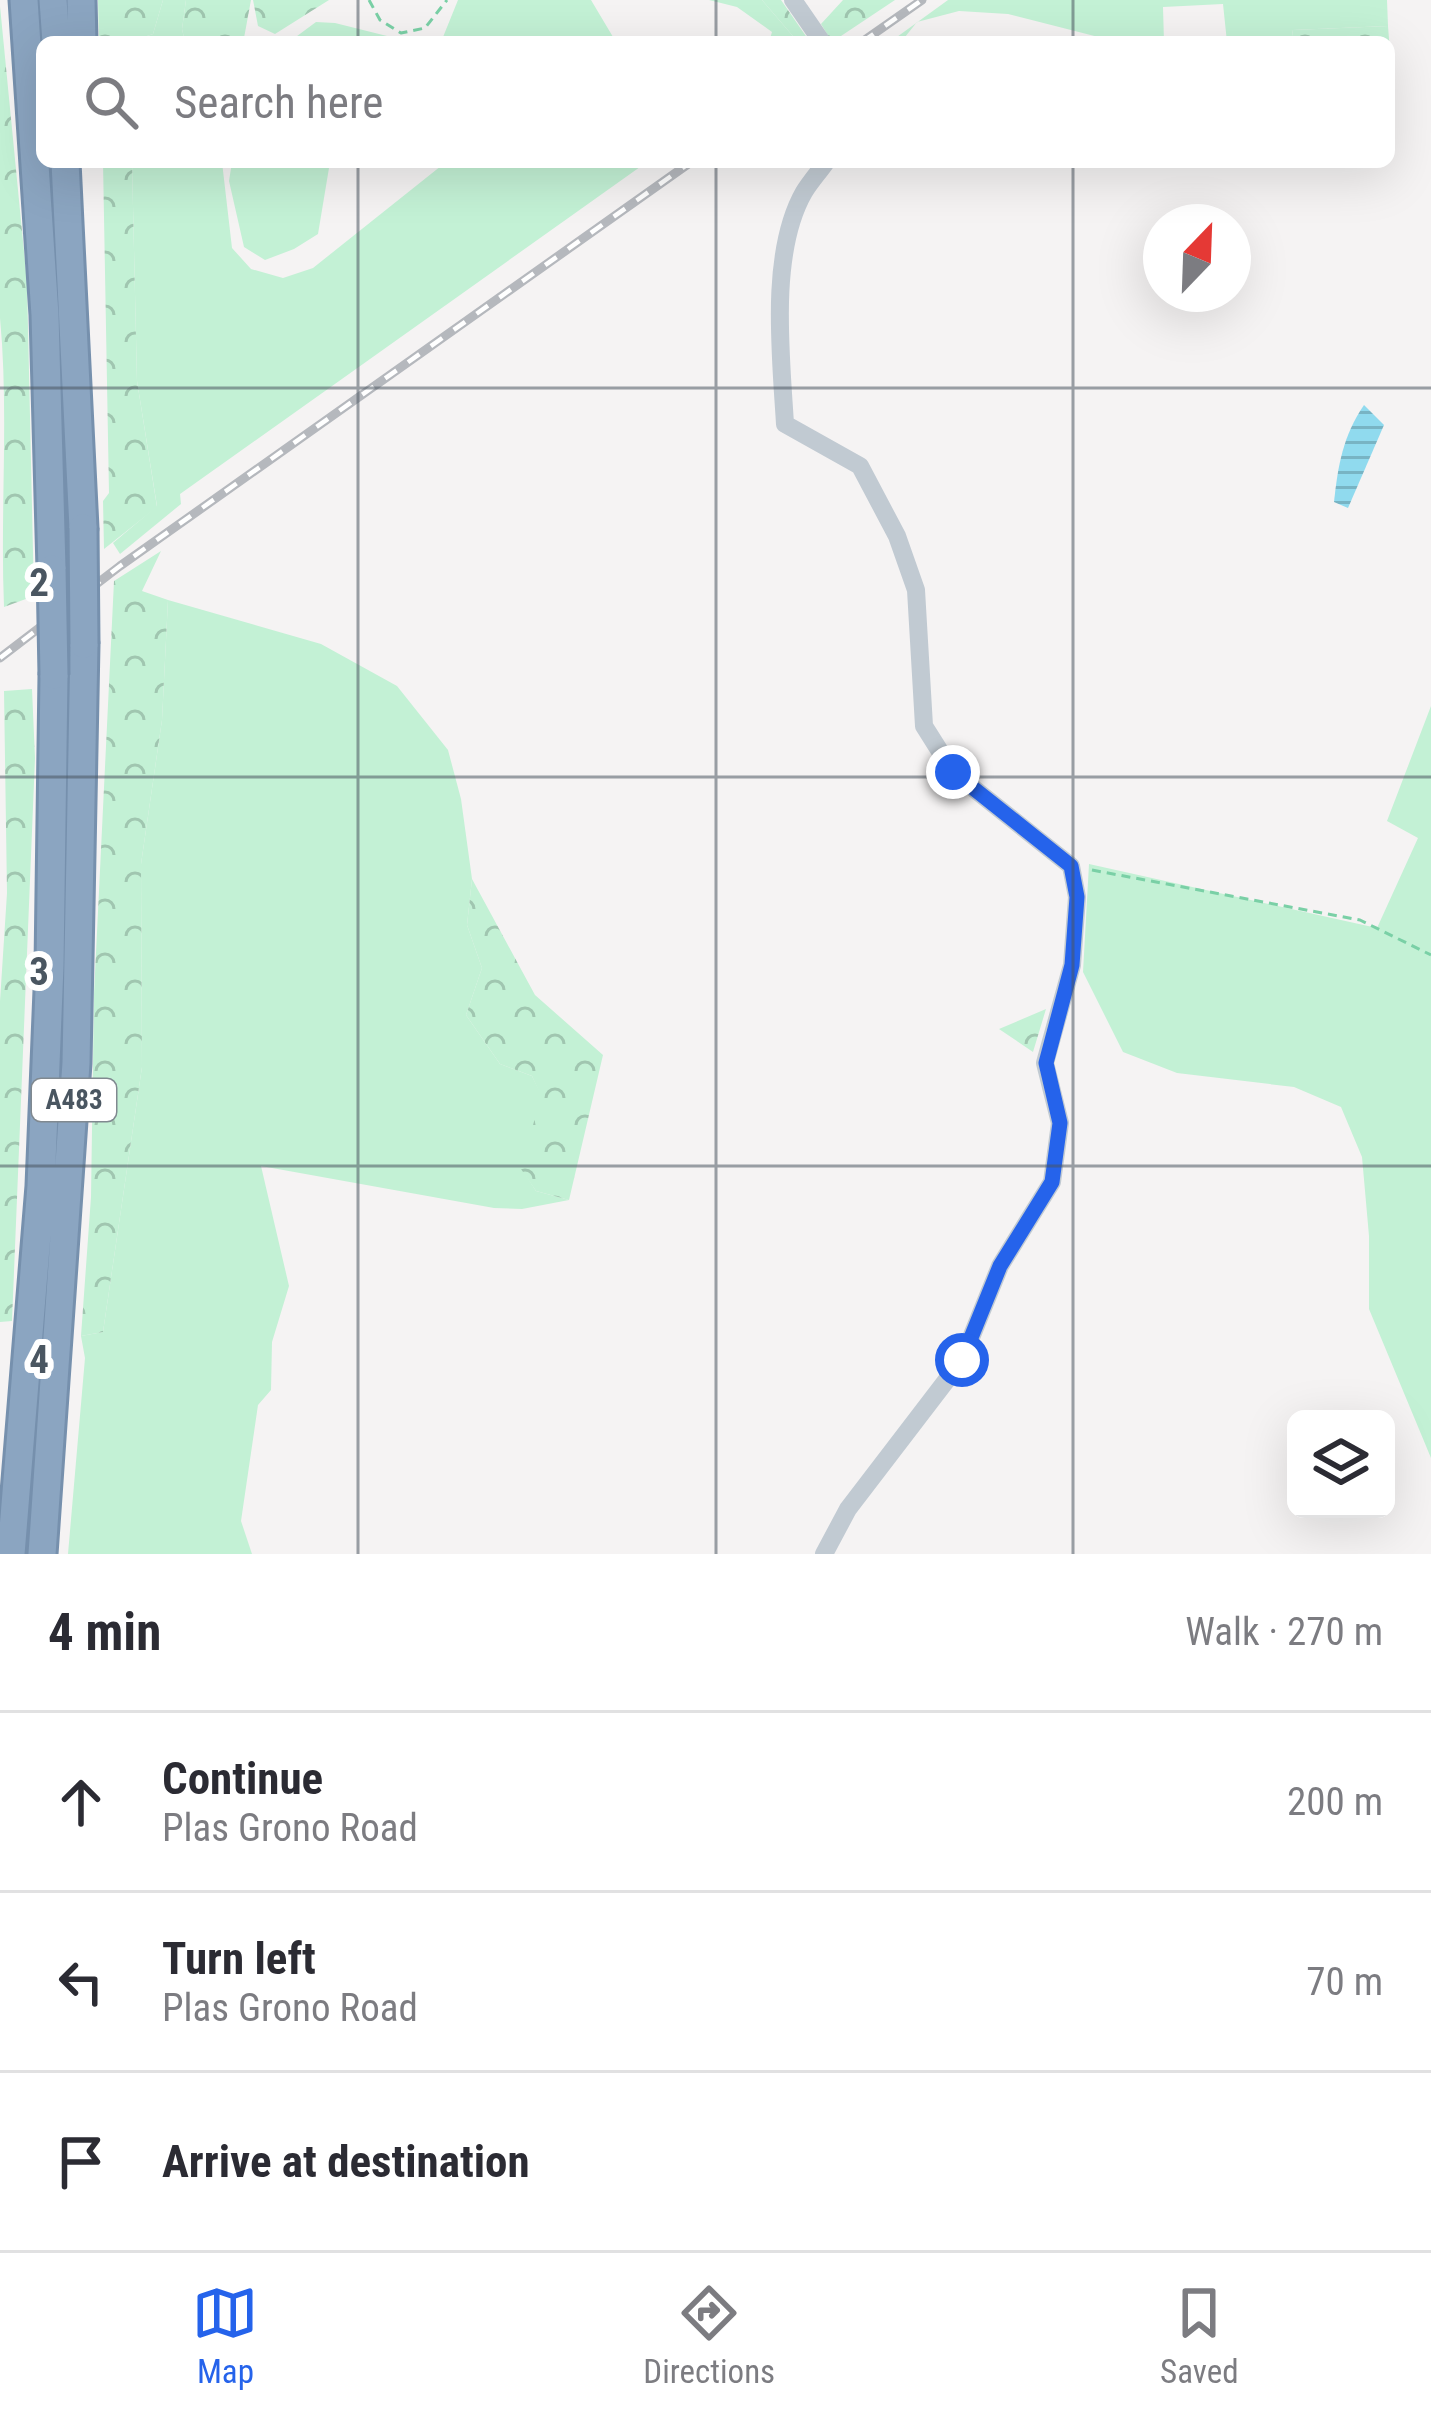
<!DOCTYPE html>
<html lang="en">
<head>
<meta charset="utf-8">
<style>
  body { margin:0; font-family:"Roboto Condensed",sans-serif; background:#f2f2f3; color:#2b2b33 }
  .controls { position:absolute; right:36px; bottom:36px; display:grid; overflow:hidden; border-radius:18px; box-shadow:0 12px 48px #0002 }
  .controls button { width:108px; height:108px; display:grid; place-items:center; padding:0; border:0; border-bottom:3px solid #e1e1e2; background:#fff; color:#2b2b33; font:60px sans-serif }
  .compass { position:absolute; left:1143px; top:204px; width:108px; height:108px; border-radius:50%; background:#fff; box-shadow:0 12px 48px #0002; rotate:23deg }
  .stop { position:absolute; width:36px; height:36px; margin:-27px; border:9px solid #2563eb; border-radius:50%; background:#fff }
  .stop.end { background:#2563eb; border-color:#fff; box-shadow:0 3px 12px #0008 }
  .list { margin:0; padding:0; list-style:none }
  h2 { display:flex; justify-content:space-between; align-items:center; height:156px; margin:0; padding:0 48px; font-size:51px }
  h2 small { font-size:39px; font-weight:400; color:#7c7c81 }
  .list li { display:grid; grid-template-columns:78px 1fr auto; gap:36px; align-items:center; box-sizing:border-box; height:180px; padding:0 48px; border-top:3px solid #e1e1e2 }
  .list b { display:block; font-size:45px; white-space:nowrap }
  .list p { margin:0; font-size:39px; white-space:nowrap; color:#7c7c81 }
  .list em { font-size:39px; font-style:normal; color:#7c7c81 }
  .icon { flex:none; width:66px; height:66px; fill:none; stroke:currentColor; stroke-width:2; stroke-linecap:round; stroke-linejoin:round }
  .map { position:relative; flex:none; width:1431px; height:1554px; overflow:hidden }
  .search { position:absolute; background:#fff; box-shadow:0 12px 48px #0002; left:36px; right:36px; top:36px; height:132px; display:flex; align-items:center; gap:30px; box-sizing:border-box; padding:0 42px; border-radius:18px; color:#7c7c81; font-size:45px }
  .sheet { height:696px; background:#fff }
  nav { display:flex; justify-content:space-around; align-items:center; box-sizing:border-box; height:168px; border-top:3px solid #e1e1e2; background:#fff; font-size:33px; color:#7c7c81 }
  nav a { display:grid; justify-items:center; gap:6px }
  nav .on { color:#2563eb }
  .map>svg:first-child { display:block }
</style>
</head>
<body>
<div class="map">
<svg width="1431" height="1554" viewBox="0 0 1431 1554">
  <defs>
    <pattern id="forest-crowns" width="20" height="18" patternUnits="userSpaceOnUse" patternTransform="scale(3)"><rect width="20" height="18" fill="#c3f1d5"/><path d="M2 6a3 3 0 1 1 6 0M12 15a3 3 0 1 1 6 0" fill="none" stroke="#a0c6b0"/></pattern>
    <pattern id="water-rules" width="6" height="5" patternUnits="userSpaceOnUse" patternTransform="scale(3)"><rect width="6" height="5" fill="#90daee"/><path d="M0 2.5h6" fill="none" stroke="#78b4c4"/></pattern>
  </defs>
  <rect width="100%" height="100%" fill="#f5f3f3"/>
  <path fill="#c3f1d5" d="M 163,0 L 186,0 L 182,29 L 185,42 L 129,42 L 153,34 Z
    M 458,0 L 591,0 L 616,42 L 441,42 Z
    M 709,0 L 762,0 L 798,42 L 769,42 L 772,32 L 737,7 Z
    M 948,0 L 1387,0 L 1388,26 L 1293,30 L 1291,42 L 1227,42 L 1223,4 L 1163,7 L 1164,42 L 1118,42 L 1008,14 L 959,11 L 917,22 L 901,42 L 890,42 Z
    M 316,22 L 335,23 L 411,42 L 289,42 Z
    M 132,162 L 222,162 L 232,248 L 251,269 L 283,278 L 313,268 L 446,162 L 647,162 L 180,494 L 181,504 L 120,554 L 113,543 L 157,506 L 137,381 Z
    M 232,162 L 330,162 L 318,234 L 294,249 L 265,260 L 244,247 L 229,181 Z
    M 168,600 L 321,644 L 397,686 L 448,750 L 461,799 L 472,879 L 467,925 L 482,968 L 466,1015 L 500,1064 L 532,1076 L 542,1096 L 522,1169 L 536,1191 L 569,1200 L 522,1209 L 494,1208 L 261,1166 L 289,1286 L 272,1342 L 271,1390 L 258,1405 L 241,1521 L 252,1554 L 68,1554 L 85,1358 L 81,1336 L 103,1332 L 142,1067 L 141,864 L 162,720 Z
    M 1431,706 L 1431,1458 L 1369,1309 L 1369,1236 L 1362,1157 L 1341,1107 L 1294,1087 L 1177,1073 L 1123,1052 L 1083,972 L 1089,864 L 1377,928 L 1418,838 L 1387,821 Z"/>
  <path fill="url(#forest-crowns)" d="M 98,0 L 163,0 L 153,34 L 129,42 L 99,42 Z
    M 186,0 L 251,0 L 244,38 L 236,42 L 185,42 L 182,29 Z
    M 253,0 L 329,0 L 275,34 L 258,26 Z
    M 762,0 L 781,0 L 810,42 L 798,42 Z
    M 843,0 L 895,0 L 832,42 L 821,24 Z
    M 0,6 L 27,282 L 34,596 L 4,607 C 0,510 9,413 0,318 Z
    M 1388,26 L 1394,104 L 1389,109 L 1389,42 L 1291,42 L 1293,30 Z
    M 103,162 L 132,162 L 137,381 L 157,507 L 104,549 L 103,501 L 109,493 Z
    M 161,551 L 142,591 L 168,600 L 162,720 L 141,864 L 142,1067 L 103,1332 L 81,1336 L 91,1197 L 94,994 L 114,581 Z
    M 32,689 L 35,758 L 12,1321 L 0,1322 L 0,1001 L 7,893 L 4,691 Z
    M 472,879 L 535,995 L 603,1055 L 569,1200 L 536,1191 L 521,1169 L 541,1096 L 532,1076 L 500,1064 L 466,1015 L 482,968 L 467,925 Z
    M 1046,1009 L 1033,1052 L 999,1029 Z"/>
  <path fill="url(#water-rules)" d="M 1364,405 L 1384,425 L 1348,508 L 1334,502 C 1338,465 1343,436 1364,405 Z"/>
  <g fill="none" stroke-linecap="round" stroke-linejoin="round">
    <defs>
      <path id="highway" d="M 24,0 L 45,315 L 52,569
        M 53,0 L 56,42
        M 81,0 L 82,42
        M 65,162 L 83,528
        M 11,1554 L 41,1186 L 50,966 L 54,675
        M 42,1554 L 76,1063 L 84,644"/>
    </defs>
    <use href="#highway" stroke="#7690ad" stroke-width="33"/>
    <path stroke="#7ad0a6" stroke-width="3" stroke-dasharray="9 6" stroke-linecap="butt" d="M 369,0 L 380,20 L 401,33 L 425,28 L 447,0
      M 1092,870 L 1360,920 L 1431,955"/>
    <path stroke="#c1cad2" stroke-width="18" d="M 793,0 L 822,42
      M 824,1554 L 848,1509 L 962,1360 L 1000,1266 L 1052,1182 L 1060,1123 L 1045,1063 L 1072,965 L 1077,897 L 1071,866 L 953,772 L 924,726 L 916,590 L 897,536 L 860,466 L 785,424 C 781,356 769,253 804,192 C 810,182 819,172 826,162"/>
    <use href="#highway" stroke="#8ba5c1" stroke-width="27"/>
    <defs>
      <path id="rail" d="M 862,42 L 922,0
        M 0,658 L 120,566 L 691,162"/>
    </defs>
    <use href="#rail" stroke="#b5b8bd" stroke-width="9"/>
    <use href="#rail" stroke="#fff" stroke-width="4.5" stroke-dasharray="14" stroke-linecap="butt"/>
    <defs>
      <path id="highway-bridge" d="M 83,528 L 84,644
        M 52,569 L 54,675"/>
    </defs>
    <use href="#highway-bridge" stroke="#7690ad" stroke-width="33" stroke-linecap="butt"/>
    <use href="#highway-bridge" stroke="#8ba5c1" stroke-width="27"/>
  </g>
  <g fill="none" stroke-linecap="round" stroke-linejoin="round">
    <path stroke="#2563eb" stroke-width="15" d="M 953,772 L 1071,866 L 1077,897 L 1072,965 L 1046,1063 L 1060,1123 L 1052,1182 L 1000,1266 L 962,1360"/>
  </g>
  <path fill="none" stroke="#4a5661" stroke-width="3" stroke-opacity="0.55" d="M 358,0 L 358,42M 716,0 L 716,42M 1073,0 L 1073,42M 358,162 L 358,1554M 716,162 L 716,1554M 1073,162 L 1073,1554M 0,388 L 1431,388M 0,777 L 1431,777M 0,1166 L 1431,1166"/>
  <g text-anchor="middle" stroke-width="12" stroke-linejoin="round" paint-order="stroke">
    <rect fill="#fff" stroke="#808990" stroke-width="3" x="32" y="1079" width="84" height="42" rx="9"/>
    <g font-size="27" font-weight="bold" fill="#4a5661">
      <text x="74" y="1109">A483</text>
    </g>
  </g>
  <g font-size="39" text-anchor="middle" font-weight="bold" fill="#4a5661" stroke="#fff" stroke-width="12" stroke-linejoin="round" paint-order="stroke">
    <text x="39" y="596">2</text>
    <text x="39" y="985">3</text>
    <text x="39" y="1373">4</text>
  </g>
</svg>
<div class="controls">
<button><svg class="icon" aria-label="layers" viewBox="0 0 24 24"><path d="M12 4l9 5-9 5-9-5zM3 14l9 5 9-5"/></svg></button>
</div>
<svg class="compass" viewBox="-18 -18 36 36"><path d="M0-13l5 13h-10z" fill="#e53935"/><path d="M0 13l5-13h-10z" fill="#7c7c81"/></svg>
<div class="stop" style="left:962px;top:1360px"></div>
<div class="stop end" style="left:953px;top:772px"></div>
<div class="search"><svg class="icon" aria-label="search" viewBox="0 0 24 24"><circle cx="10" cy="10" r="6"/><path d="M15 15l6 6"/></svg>Search here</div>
</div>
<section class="sheet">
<h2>4 min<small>Walk · 270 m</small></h2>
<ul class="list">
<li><svg class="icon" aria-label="ahead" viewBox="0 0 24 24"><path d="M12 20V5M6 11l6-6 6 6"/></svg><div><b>Continue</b><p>Plas Grono Road</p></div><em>200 m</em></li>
<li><svg class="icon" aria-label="left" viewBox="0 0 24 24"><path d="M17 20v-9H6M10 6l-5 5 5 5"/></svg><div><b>Turn left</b><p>Plas Grono Road</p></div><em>70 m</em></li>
<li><svg class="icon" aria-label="arrive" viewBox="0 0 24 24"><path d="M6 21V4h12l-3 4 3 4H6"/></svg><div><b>Arrive at destination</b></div></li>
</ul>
</section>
<nav>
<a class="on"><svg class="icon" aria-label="map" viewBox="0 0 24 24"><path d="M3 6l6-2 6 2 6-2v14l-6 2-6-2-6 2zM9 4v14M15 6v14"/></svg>Map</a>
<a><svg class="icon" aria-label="directions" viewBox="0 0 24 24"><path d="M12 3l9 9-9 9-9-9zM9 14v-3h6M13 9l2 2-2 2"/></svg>Directions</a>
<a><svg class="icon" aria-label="saved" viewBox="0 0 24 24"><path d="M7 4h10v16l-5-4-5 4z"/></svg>Saved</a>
</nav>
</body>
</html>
